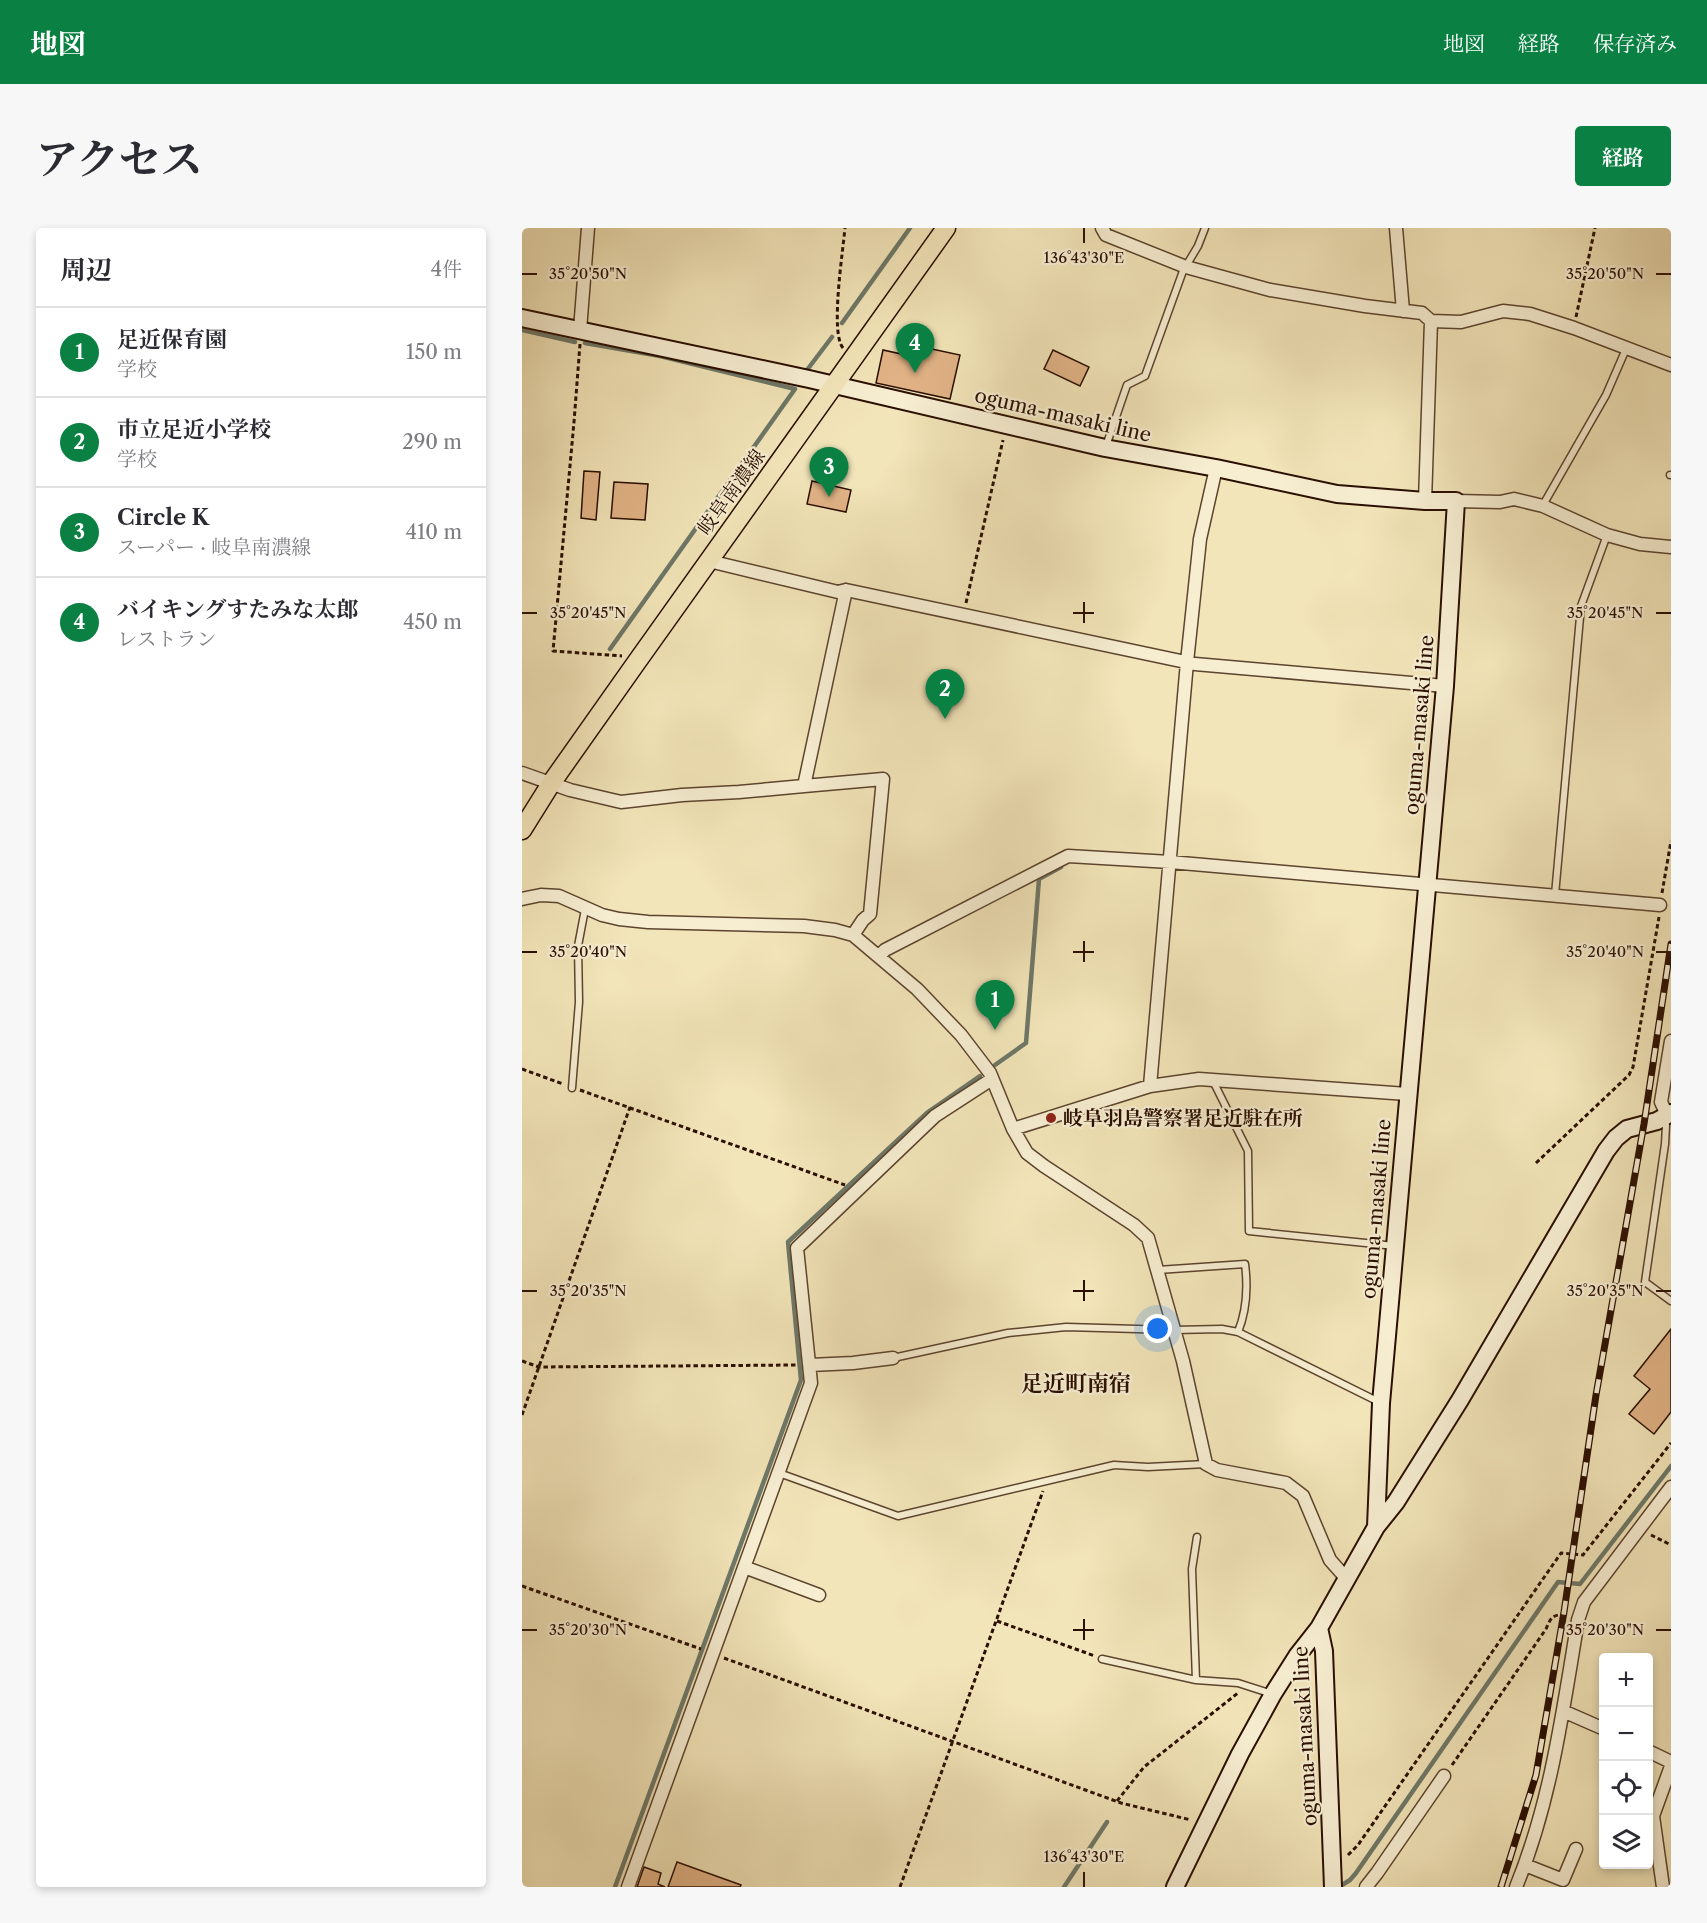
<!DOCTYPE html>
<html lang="ja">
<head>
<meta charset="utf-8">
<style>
  body { margin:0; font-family:"Libre Caslon Text","Noto Serif JP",serif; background:#f7f7f7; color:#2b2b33 }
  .controls { position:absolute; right:18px; bottom:18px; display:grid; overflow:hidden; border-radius:6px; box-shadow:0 3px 9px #0003 }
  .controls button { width:54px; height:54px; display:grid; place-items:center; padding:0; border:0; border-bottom:2px solid #e1e1e2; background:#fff; color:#2b2b33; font:30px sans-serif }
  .you { position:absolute; left:636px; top:1101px; width:21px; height:21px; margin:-15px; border:4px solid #fff; border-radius:50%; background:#1a73e8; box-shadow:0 0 0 9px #1a73e833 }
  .badge { display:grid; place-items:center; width:39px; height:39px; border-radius:50%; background:#0b8043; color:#fff; font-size:20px; font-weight:700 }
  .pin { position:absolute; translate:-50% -50px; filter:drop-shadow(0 2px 3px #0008) }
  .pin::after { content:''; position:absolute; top:32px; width:21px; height:18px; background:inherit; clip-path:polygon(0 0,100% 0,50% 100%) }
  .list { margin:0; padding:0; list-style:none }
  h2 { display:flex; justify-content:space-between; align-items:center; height:78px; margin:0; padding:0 24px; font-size:26px }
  h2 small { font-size:20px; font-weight:400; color:#7c7c81 }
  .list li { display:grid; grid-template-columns:39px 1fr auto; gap:18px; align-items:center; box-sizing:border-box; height:90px; padding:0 24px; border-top:2px solid #e1e1e2 }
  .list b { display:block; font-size:22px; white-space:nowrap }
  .list p { margin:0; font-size:20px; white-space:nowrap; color:#7c7c81 }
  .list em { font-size:20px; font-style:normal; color:#7c7c81 }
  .icon { flex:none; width:33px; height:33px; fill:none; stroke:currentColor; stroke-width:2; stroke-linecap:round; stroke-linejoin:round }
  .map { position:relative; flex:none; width:1149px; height:1659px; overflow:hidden; border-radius:6px }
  header { display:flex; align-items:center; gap:36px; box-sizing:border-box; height:84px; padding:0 30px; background:#0b8043; color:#fff }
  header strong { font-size:28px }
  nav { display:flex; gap:33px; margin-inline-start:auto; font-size:21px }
  .intro { display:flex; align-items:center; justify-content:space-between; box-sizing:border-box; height:144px; padding:0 36px }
  h1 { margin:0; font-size:42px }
  .button { padding:15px 27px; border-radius:6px; background:#0b8043; color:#fff; font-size:21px; font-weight:700 }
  main { display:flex; gap:36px; padding:0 36px }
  aside { flex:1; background:#fff; border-radius:6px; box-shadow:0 3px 9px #0003 }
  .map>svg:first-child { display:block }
</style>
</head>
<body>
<header>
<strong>地図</strong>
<nav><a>地図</a><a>経路</a><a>保存済み</a></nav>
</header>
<div class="intro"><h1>アクセス</h1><a class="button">経路</a></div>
<main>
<aside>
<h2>周辺<small>4件</small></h2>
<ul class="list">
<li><span class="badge">1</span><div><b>足近保育園</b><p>学校</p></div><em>150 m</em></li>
<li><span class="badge">2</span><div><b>市立足近小学校</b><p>学校</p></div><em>290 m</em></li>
<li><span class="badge">3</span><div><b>Circle K</b><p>スーパー · 岐阜南濃線</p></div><em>410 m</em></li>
<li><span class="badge">4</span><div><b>バイキングすたみな太郎</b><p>レストラン</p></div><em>450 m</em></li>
</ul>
</aside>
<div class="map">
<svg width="1149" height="1659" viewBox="0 0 1149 1659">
  <rect width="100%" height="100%" fill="#f2e5b9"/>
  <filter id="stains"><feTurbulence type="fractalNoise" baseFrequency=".00333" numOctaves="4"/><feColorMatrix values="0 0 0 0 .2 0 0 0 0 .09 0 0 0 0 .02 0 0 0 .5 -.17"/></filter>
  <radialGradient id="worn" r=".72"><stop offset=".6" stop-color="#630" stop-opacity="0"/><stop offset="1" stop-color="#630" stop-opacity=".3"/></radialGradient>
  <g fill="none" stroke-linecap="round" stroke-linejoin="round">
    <path stroke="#6e7868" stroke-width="4.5" d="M 320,95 L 388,0
      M 0,102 L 53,114
      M 63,115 L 138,128 L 273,161 L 88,421
      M 285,142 L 310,109
      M 473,837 L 504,815 L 517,651 L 539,639
      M 93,1659 L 279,1152 L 266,1014 L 406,884 L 458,848
      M 542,1659 L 585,1594
      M 817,1659 L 828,1652 L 834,1645 L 1036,1354 L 1058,1356 L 1149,1238"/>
  </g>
  <path fill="#e1b386" stroke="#2a0e00" stroke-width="1.5" d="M 396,118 L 438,127 L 428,171 L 354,155 L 361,122 L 393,129 Z
    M 531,122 L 567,139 L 558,158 L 522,141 Z
    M 62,243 L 78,244 L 74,292 L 59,290 Z
    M 290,253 L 329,262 L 324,284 L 285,276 Z
    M 92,254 L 126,256 L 123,292 L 89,290 Z
    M 1149,1101 L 1149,1184 L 1132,1206 L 1107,1186 L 1128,1161 L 1112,1148 Z
    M 155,1634 L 219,1657 L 218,1659 L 146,1659 Z
    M 122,1639 L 139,1645 L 136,1656 L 143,1659 L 115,1659 Z"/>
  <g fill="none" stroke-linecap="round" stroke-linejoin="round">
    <defs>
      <path id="lane" d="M 584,218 L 605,157 L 623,148 L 661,43 L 676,18 L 683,0
        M 1148,247 L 1149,247
        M 1021,277 L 1084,167 L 1104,121
        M 1033,667 L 1059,378 L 1085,307
        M 691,853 L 726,923 L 727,1003 L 873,1018
        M 50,860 L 57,774 L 56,718 L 63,681
        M 1142,890 L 1144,897 L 1143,916 L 1123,1054 L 1149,1073
        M 636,1042 L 723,1036 C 726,1060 725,1082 716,1104
        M 371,1130 L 486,1105 L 544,1099 L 651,1102 L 700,1101 L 716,1104 L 857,1174
        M 257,1245 L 376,1288 L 592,1237 L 626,1239 L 684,1236
        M 675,1309 L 670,1341 L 674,1452 L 716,1455 L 750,1466
        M 580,1431 L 674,1452"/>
      <path id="street" d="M 580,0 L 584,7 L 664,39 L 748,62 L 843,78 L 900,85 L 909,93 L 939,94 L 981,83 L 1008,86 L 1052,100 L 1149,137
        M 874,0 L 881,83
        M 58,102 L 66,0
        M 903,273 L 909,93
        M 934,273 L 978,274 L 992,271 L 1021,278 L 1085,307 L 1118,316 L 1149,319
        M 187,333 L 316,364 L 324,362 L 673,436 L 923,458
        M 324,362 L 282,558 L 361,551 L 348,686 L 341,692 L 331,707
        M 0,545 L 48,562 L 99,574 L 160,567 L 217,564 L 282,558
        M 0,671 L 19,667 L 37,668 L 80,687 L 97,691 L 126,694 L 282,698 L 313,702 L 331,707 L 395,761 L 439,807 L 468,845 L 491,901 L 505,925 L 522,938 L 612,997 L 626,1010 L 661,1133 L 684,1236 L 695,1242 L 764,1255 L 781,1268 L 808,1332 L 824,1350
        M 357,728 L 363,722 L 546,628 L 648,634 L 1138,677
        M 628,858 L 665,434 L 678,311 L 694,240
        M 1145,887 L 1139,874 L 1149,813
        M 491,901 L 628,858 L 677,851 L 885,866
        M 288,1137 L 331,1135 L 371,1130
        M 222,1339 L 297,1367
        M 1041,1483 L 1082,1501
        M 1126,1523 L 1149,1534
        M 1003,1637 L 1041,1652 L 1054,1621
        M 106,1659 L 289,1155 L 275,1020 L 413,888 L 470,851
        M 844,1659 L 855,1645 L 922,1548
        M 994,1659 C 1029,1574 1041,1482 1056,1392 L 1062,1374 L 1149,1259
        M 1141,1659 L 1131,1588 L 1149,1538"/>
      <path id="secondary" d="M 0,90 L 287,151 L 583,220 L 694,240 L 815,266 L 903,273 L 934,273 L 923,458 L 859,1175 L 854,1299
        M 797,1400 L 802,1423 L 811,1659
        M 653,1659 L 718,1526 L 751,1466 L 775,1428 L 797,1400 L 854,1299 L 874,1274 L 938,1172 L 1084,923 L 1094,910 L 1105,901 L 1135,893 L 1149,885"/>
      <path id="primary" d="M 0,602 L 30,554 L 114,435 L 424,0"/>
    </defs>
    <use href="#lane" stroke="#5c442e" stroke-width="9"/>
    <use href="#street" stroke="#5c442e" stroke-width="15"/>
    <use href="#secondary" stroke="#2a0e00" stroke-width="20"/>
    <use href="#primary" stroke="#2a0e00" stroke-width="21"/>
    <path stroke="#2a0e00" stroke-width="3" stroke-dasharray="4.5 3" stroke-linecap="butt" d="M 1054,89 L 1073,0
      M 58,116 L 52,194 L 31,423 L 100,428
      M 321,120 C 308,105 321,23 323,0
      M 444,375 L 481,212
      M 1140,665 L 1149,613
      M 0,841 L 41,856
      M 58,862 L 323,957
      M 1014,935 L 1107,847 L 1111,839 L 1137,689
      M 0,1133 L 17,1139 L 274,1137
      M 0,1187 L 108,879
      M 1129,1307 L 1149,1317
      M 0,1358 L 179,1421
      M 475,1393 L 573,1428
      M 202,1430 L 599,1575 L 669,1592
      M 930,1537 L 1024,1401 C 1029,1389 1031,1386 1044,1387
      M 595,1573 L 622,1539 L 716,1465
      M 826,1627 L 836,1617 L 1039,1325 L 1061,1327 L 1149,1215
      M 378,1659 L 521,1263"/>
    <use href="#lane" stroke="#f7eed2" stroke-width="6"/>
    <use href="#street" stroke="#f7eed2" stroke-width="12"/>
    <use href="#secondary" stroke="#f7eed2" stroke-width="16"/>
    <use href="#primary" stroke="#f2e5b9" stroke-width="18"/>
    <defs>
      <path id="rail" d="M 979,1659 L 1014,1547 L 1042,1384 L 1074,1167 L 1122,896 L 1149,716"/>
    </defs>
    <use href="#rail" stroke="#2a0e00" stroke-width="7"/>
    <use href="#rail" stroke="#f7eed2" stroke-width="4.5" stroke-dasharray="14" stroke-linecap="butt"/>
  </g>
  <path fill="none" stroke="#2a0e00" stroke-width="2" d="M 562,0 L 562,15M 0,46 L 15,46M 1134,46 L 1149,46M 562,374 L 562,395M 0,385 L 15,385M 551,385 L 572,385M 1134,385 L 1149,385M 562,713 L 562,734M 0,724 L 15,724M 551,724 L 572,724M 1134,724 L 1149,724M 562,1052 L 562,1073M 0,1063 L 15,1063M 551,1063 L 572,1063M 1134,1063 L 1149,1063M 562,1391 L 562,1412M 0,1402 L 15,1402M 551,1402 L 572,1402M 1134,1402 L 1149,1402M 562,1644 L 562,1659"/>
  <circle fill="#8f2418" stroke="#f7eed2" stroke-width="2" cx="529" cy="890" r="6"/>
  <g text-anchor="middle" stroke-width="4.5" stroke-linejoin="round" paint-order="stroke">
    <g font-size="20" fill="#2a0e00" stroke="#f7eed2">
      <text transform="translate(541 187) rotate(13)" y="7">oguma-masaki line</text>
      <text transform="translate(209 264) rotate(-54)" y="7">岐阜南濃線</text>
      <text transform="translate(897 497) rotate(-85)" y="7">oguma-masaki line</text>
      <text transform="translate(854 981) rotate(-85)" y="7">oguma-masaki line</text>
      <text transform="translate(783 1508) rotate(-93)" y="7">oguma-masaki line</text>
    </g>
    <g font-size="20" font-weight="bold" fill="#2a0e00" stroke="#f7eed2" text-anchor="start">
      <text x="541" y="897">岐阜羽島警察署足近駐在所</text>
    </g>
    <g font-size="22" font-weight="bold" fill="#2a0e00" stroke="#f7eed2">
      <text x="554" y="1163">足近町南宿</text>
    </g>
  </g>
  <g font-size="15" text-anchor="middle" fill="#2a0e00" stroke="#f7eed2" stroke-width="4.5" stroke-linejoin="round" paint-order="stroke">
    <text x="562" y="35">136°43'30"E</text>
    <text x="66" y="51">35°20'50"N</text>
    <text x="1083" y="51">35°20'50"N</text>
    <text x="66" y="390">35°20'45"N</text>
    <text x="1083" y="390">35°20'45"N</text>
    <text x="66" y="729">35°20'40"N</text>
    <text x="1083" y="729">35°20'40"N</text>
    <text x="66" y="1068">35°20'35"N</text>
    <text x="1083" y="1068">35°20'35"N</text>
    <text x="66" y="1407">35°20'30"N</text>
    <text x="1083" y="1407">35°20'30"N</text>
    <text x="562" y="1634">136°43'30"E</text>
  </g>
  <rect width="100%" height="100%" filter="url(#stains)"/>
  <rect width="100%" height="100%" fill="url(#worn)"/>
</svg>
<div class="controls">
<button>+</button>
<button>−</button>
<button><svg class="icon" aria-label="locate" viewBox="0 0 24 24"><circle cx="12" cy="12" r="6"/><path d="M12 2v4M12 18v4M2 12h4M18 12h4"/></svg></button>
<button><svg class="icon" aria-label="layers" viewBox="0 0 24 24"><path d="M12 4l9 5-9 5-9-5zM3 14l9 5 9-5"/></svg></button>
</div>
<div class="you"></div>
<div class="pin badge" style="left:473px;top:802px">1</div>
<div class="pin badge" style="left:423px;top:491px">2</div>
<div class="pin badge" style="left:307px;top:269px">3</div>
<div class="pin badge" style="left:393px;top:145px">4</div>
</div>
</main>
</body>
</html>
